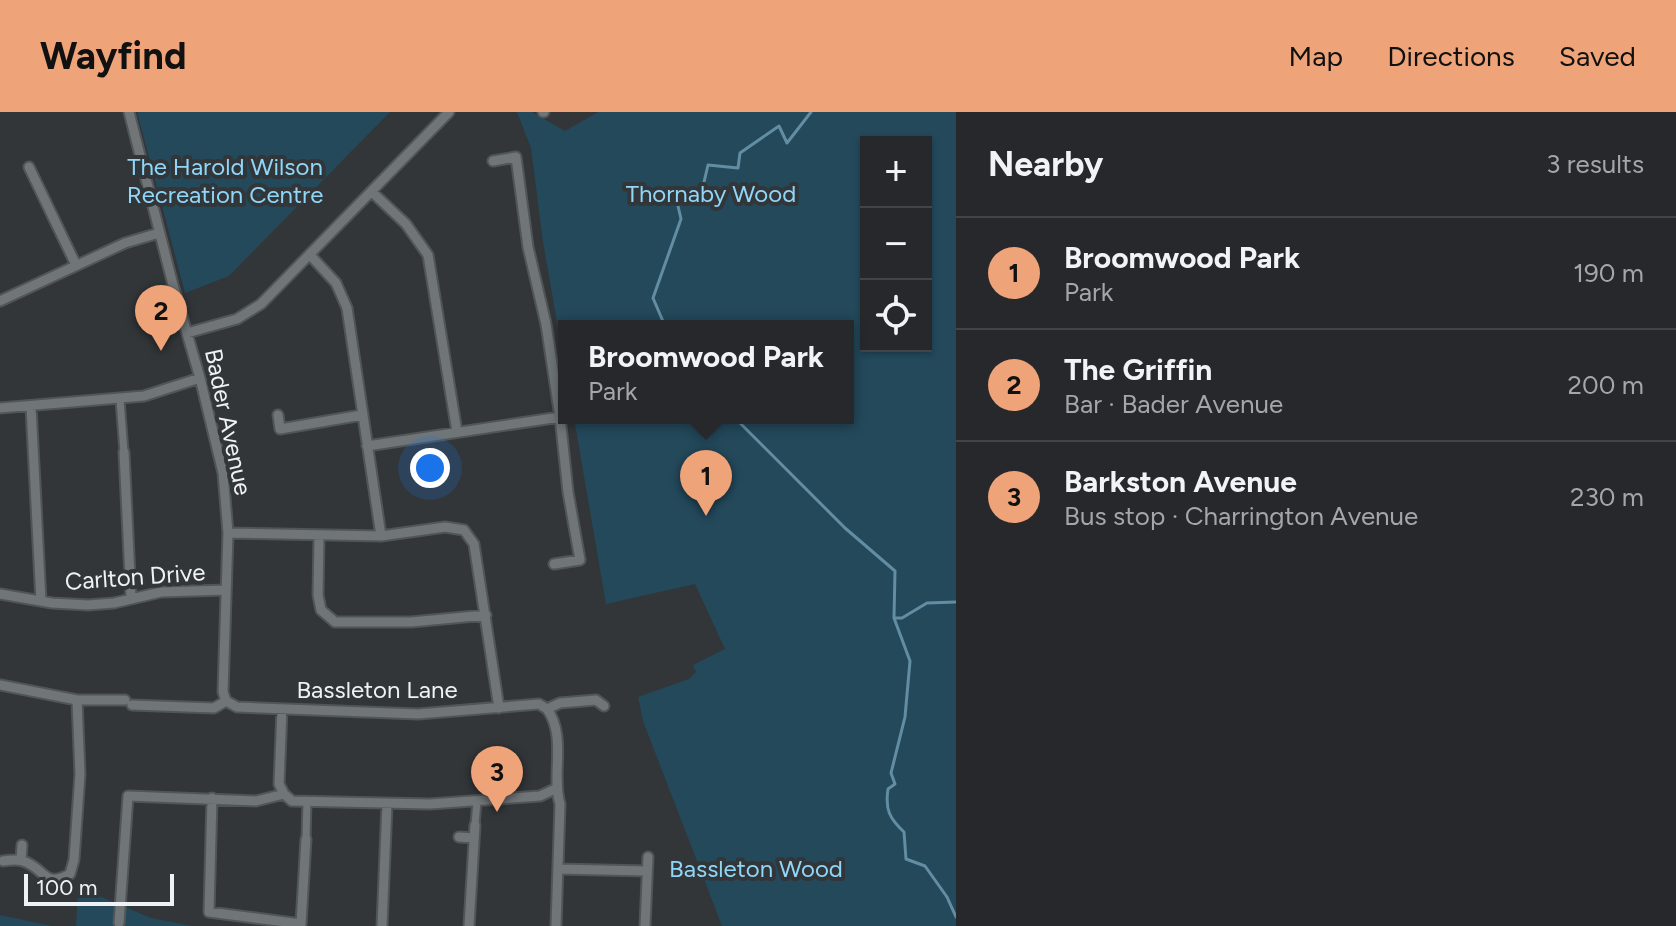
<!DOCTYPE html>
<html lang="en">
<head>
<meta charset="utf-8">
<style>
  body { margin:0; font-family:Figtree,sans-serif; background:#323437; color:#f1f3f6 }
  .controls { position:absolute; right:24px; top:24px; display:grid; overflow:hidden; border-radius:0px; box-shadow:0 2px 6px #0004 }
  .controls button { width:72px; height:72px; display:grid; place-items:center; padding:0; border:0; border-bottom:2px solid #424447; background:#26282b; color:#f1f3f6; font:40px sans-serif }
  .scale { position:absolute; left:24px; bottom:20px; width:150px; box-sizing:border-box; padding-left:8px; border:4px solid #eff2f4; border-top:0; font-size:22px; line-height:28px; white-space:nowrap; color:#eff2f4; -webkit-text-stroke:6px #323639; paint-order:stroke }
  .you { position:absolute; left:430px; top:356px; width:28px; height:28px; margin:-20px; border:6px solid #fff; border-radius:50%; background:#1a73e8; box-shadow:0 0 0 12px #1a73e833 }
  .badge { display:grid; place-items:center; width:52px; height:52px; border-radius:50%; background:#efa378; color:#111; font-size:26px; font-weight:700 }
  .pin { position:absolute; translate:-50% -66px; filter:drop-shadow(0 2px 4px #0008) }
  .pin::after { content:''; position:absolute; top:42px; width:28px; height:24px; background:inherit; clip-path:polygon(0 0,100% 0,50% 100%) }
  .popup { position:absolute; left:558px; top:208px; width:296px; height:104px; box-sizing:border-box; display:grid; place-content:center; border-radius:0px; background:#26282b; filter:drop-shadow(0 2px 6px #0005); font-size:26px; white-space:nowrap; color:#a4a6a9 }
  .popup b { font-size:30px; color:#f1f3f6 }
  .popup::after { content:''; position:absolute; left:50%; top:100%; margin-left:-16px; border:16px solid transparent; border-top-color:#26282b }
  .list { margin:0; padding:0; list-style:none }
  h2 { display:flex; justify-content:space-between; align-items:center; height:104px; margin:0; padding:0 32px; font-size:34px }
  h2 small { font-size:26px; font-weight:400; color:#a4a6a9 }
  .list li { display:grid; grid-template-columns:52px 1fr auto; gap:24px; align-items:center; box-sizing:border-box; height:112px; padding:0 32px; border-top:2px solid #424447 }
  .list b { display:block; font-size:30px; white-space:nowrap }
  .list p { margin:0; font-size:26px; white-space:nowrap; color:#a4a6a9 }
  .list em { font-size:26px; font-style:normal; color:#a4a6a9 }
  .icon { flex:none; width:44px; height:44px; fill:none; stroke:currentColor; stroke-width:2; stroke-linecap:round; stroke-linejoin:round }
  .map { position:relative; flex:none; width:956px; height:814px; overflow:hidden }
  header { display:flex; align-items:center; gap:48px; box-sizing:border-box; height:112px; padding:0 40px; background:#efa378; color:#111 }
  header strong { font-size:38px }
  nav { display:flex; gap:44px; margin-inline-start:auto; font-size:28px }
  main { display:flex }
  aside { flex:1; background:#26282b }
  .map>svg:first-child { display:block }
</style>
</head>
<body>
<header>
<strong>Wayfind</strong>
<nav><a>Map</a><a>Directions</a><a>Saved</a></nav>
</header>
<main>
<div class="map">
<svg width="956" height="814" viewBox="0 0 956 814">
  <rect width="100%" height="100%" fill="#323639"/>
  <path fill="#23495b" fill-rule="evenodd" d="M 137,0 L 390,0 L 229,164 L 185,181 Z
    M 517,0 L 532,0 L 565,19 L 598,0 L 956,0 L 956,814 L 722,814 L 643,609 L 638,585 L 689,567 L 696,560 L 693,553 L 725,537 L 695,472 L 606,492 L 574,306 L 848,306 L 848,214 L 564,214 L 564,250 L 543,130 L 531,36 ZM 866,30 L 926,30 L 926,234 L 866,234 Z
    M 78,780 L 97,783 L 151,806 L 192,814 L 76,814 Z
    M 0,803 L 52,814 L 0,814 Z"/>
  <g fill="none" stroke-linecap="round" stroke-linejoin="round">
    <path stroke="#638da2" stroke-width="3" d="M 665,214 L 653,186 L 681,107 L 675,81 L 701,83 L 708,53 L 738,56 L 740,41 L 779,14 L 787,31 L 811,0
      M 735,306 L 845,416 L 895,459 L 894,506 L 910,549 L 905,605 L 891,661 L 895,672 L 888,677 C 885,697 889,706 904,720 L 906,747 L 925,754 L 947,785 L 956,805
      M 896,506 L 902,506 L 927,491 L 956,490"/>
    <defs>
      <path id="pedestrian" d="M 120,288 L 124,340
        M 475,713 L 477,689
        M 306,727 L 307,689"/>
      <path id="minor" d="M 129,0 L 173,173 L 200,266 L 223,361 L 228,421 L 223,580 L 226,589
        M 543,0 L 544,0
        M 493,49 L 516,45 L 528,135 L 546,212 L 560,305
        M 29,55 L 76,153
        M 372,80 L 406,112 L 428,143 L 457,320
        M 310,143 L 336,171 L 347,196 L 381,424
        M 0,189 L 125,131 L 159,121
        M 187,221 L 237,207 L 261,192 L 449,0
        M 31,295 L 41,489
        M 0,296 L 144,284 L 200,266
        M 278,303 L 280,317 L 362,303
        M 367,334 L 560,305 L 568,380 L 580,448 L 554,452
        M 124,340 L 131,486
        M 228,421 L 381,424 L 445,415 L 464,418 L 474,432 L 499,596
        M 319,424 L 318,483 L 321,498 L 335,510 L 411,510 L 486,503
        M 0,482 L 52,491 L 88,493 L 114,491 L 161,480 L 226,478
        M 0,573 L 77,588 L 125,588
        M 226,589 L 237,595 L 418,602 L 539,592 L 547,597 L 560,591 L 596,588 L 604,594
        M 132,593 L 214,596 L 226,589
        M 282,597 L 279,672 L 284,682 L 292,689 L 430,692 L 540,684 L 555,677
        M 547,597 C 567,624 551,664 560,692 L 556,814
        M 212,686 L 209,800 L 301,812 L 306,727
        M 459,725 L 474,726
        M 21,748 L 22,733
        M 3,749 C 10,748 17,747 23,749 C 45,756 44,777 70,762 L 74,748 L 80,662 L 77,588
        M 558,757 L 647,759
        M 119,811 L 128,684 L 256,689 L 284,682
        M 382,814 L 387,692
        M 469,814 L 475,713
        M 645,814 L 648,745"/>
    </defs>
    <use href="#pedestrian" stroke="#515557" stroke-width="11"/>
    <use href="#minor" stroke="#515557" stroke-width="13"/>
    <use href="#pedestrian" stroke="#707578" stroke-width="7"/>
    <use href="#minor" stroke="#707578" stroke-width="9"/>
  </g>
  <g text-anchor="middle" stroke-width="8" stroke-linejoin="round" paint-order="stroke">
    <g font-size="24" fill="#8fd6f8" stroke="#323639">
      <text x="225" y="63">The Harold Wilson<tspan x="225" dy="28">Recreation Centre</tspan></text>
      <text x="711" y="90">Thornaby Wood</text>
      <text x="756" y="765">Bassleton Wood</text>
    </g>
    <g font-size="24" fill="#eff2f4" stroke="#323639">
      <text transform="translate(228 310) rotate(78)" y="8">Bader Avenue</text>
      <text transform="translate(135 465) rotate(-4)" y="8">Carlton Drive</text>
      <text x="377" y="586">Bassleton Lane</text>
    </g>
  </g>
</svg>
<div class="controls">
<button>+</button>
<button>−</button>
<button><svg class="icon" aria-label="locate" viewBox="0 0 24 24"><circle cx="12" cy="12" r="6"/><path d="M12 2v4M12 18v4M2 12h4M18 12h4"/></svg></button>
</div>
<div class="scale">100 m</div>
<div class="you"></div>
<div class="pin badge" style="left:706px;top:404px">1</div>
<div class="popup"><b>Broomwood Park</b>Park</div>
<div class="pin badge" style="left:161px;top:239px">2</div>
<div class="pin badge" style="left:497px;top:700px">3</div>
</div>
<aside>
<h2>Nearby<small>3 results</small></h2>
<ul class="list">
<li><span class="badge">1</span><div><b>Broomwood Park</b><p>Park</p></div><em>190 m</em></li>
<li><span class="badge">2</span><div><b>The Griffin</b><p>Bar · Bader Avenue</p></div><em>200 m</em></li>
<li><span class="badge">3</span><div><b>Barkston Avenue</b><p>Bus stop · Charrington Avenue</p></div><em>230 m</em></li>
</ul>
</aside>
</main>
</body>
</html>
